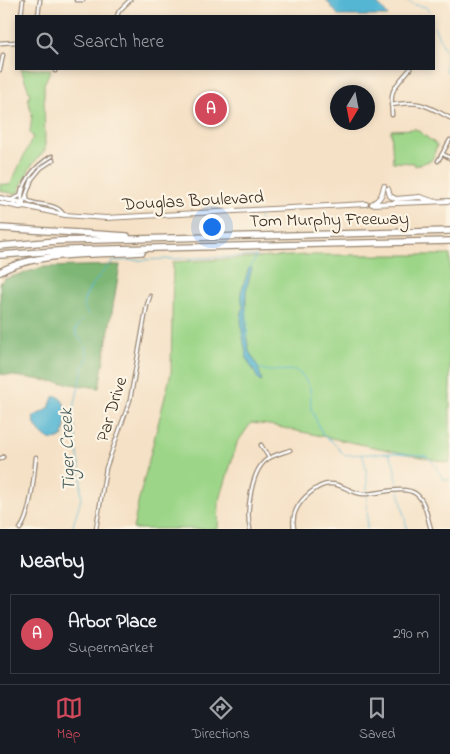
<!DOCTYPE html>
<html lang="en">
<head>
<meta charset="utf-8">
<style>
  body { margin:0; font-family:"Indie Flower",sans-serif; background:#20242c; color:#f1f3f6 }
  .compass { position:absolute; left:330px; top:85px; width:45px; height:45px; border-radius:50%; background:#171b24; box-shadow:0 2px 8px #0003; rotate:190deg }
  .you { position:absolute; left:211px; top:226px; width:18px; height:18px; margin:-12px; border:4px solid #fff; border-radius:50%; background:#1a73e8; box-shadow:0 0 0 8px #1a73e833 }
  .badge { display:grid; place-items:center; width:32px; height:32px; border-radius:50%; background:#d1495b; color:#fff; font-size:16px; font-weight:700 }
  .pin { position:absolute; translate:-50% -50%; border:2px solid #fff; box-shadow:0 1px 5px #0006 }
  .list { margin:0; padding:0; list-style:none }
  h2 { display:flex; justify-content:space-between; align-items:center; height:65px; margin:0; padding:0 20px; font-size:21px }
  h2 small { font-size:16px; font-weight:400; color:#9ea1a6 }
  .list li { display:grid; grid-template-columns:32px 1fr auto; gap:15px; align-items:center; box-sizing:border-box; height:80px; margin:0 10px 10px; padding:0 10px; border:1px solid #363941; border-radius:0px }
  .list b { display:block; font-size:19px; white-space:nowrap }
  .list p { margin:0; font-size:16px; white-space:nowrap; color:#9ea1a6 }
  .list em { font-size:16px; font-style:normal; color:#9ea1a6 }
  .icon { flex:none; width:28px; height:28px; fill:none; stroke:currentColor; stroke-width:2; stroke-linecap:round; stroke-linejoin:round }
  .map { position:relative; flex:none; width:450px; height:529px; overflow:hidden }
  .search { position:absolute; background:#171b24; box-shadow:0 2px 8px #0003; left:15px; right:15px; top:15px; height:55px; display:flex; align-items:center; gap:12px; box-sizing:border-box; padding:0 18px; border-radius:0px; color:#9ea1a6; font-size:19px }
  .sheet { height:155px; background:#171b24 }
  nav { display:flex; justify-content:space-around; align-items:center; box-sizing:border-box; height:70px; border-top:1px solid #363941; background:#171b24; font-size:14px; color:#9ea1a6 }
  nav a { display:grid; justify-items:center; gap:2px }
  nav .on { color:#d1495b }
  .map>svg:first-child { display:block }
</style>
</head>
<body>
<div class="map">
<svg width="450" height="529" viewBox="0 0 450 529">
  <rect width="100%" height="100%" fill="#fcf5e5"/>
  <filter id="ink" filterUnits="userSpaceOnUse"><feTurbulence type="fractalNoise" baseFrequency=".02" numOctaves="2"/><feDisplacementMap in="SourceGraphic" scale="10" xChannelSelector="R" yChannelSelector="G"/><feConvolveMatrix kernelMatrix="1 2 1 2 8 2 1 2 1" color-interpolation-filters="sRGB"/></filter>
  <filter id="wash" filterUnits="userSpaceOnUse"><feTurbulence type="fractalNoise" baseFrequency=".0096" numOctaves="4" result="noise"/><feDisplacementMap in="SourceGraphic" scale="20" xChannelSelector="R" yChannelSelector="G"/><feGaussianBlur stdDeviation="1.12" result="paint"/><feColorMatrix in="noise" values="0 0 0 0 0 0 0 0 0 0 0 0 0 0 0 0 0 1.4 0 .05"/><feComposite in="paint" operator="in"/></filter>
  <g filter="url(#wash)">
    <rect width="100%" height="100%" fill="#f5e1c6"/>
    <path fill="#9cd588" stroke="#6c8053" d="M 21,69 L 51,69 L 44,84 L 45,150 L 31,166 L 17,194 L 0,191 L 0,184 L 10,185 L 33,137 L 30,133 L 32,114 L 28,101 L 30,94 Z
      M 416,129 L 437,145 L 432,160 L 415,166 L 414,163 L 393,162 L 391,130 Z
      M 308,255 L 450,255 L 450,463 L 269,425 L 251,423 L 237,443 L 219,503 L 218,529 L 133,529 L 139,499 L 171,373 L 173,262 Z"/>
    <path fill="#7db674" stroke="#5c7049" d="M 120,265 L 99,388 L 0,374 L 0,283 L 4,279 L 44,267 Z"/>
    <path fill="#55b6d3" stroke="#487078" d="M 326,0 L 370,0 C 378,3 383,9 388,16 L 339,16 Z
      M 249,268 L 252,268 L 246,291 L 246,334 L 249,351 L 258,367 L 262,381 L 260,382 L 247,359 L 242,332 L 241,318 L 243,308 L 241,292 Z
      M 57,396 C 70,403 66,423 63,436 C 50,447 35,431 33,417 L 49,408 L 53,397 Z"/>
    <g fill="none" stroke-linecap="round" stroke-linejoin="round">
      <path stroke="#55b6d3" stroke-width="1" d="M 406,0 L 415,5 L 426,7 L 432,16
        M 434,27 L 446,52 L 446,71 L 450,75
        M 259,217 L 260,229
        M 250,269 L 257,254
        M 246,309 L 248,321 L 247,337
        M 257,368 L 269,371 L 295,370 L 303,376 L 310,388 L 311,408 L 323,436 L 332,441 L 344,455 L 396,453 L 421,455 L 426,456 L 432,461 L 443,479 L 450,480
        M 388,453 L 393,461 L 407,529
        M 361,454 C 370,462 367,514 367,529
        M 72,529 L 81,498 L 81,480 L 73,412 L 82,372 L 88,355 L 84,343 L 77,336 L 75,330 L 80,322 L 88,314 C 87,311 85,309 84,307 C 80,295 105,270 113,261 L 256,256"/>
    </g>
  </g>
  <g filter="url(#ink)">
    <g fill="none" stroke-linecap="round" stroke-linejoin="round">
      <defs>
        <path id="minor" d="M 76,0 L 83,0
          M 21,16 L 23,0
          M 38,16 L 40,0
          M 117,16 L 119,11 L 130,0
          M 0,43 L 16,42
          M 55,69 L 55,71
          M 0,70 L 3,55
          M 391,105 C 419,100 426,105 450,118
          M 392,115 C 390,88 393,89 410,69
          M 443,154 L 450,158
          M 438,161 L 450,140
          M 27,196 L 27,200 C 38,207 56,202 63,214
          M 13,199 L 20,196 L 22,188 L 24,187
          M 23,204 L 32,179 L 41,168 L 53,160
          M 22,205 C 19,184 35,166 52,156
          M 261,445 L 269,458
          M 0,459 L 3,457
          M 20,529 C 31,515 34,475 36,457
          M 96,529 L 106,468 L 130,400 L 147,305 L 150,296
          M 250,529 C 246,512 251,473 265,461 C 272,455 282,453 290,450
          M 294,529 C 293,523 293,516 296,510 C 301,499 318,483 331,484 C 343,484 352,494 364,494 C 378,494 405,485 416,494 C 426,501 427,518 431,529"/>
        <path id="secondary" d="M 388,189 L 390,196 L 396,199 L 420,197 L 432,201
          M 0,198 L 19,202 L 22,205
          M 0,203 L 20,207 L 24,206 L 65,215 L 106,218 L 366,204
          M 372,204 L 450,201
          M 372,204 C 380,199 382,196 384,186"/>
        <path id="motorway" d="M 0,228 L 127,236
          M 0,246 L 57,241 L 450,231
          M 0,255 L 71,250 L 450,241
          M 0,272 C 36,251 101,255 142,252"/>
      </defs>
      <use href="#minor" stroke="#988672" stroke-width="5"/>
      <use href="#secondary" stroke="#988672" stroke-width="6"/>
      <use href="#motorway" stroke="#988672" stroke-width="8"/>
      <use href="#minor" stroke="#fff" stroke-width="2.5"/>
      <use href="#secondary" stroke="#fff" stroke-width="4"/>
      <use href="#motorway" stroke="#fff" stroke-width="5.5"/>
    </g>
  </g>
  <g text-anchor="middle" stroke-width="4.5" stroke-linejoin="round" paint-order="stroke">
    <g font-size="18" fill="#3b2a1e" stroke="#fcf5e5">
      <text transform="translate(193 200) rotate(-3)" y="6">Douglas Boulevard</text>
      <text transform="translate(329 219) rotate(-1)" y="6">Tom Murphy Freeway</text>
      <text transform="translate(111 409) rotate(-73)" y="6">Par Drive</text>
    </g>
    <g font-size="19" font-style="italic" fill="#445b5d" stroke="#fcf5e5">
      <text transform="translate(66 450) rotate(-92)" y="7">Tiger Creek</text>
    </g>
  </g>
</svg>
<svg class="compass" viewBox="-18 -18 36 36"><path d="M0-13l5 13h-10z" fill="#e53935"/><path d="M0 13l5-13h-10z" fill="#9ea1a6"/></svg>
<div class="you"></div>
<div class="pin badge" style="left:211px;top:109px">A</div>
<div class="search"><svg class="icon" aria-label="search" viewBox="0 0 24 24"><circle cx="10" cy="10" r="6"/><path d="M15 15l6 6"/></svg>Search here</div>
</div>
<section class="sheet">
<h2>Nearby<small></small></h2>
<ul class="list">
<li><span class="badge">A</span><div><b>Arbor Place</b><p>Supermarket</p></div><em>290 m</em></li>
</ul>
</section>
<nav>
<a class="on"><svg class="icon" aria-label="map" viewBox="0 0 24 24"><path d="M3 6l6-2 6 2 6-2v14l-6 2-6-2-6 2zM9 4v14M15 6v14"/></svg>Map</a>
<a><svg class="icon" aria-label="directions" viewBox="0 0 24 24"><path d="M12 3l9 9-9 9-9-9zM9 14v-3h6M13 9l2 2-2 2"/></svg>Directions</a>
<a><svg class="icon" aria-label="saved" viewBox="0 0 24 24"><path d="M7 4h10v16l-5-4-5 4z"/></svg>Saved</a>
</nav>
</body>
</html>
